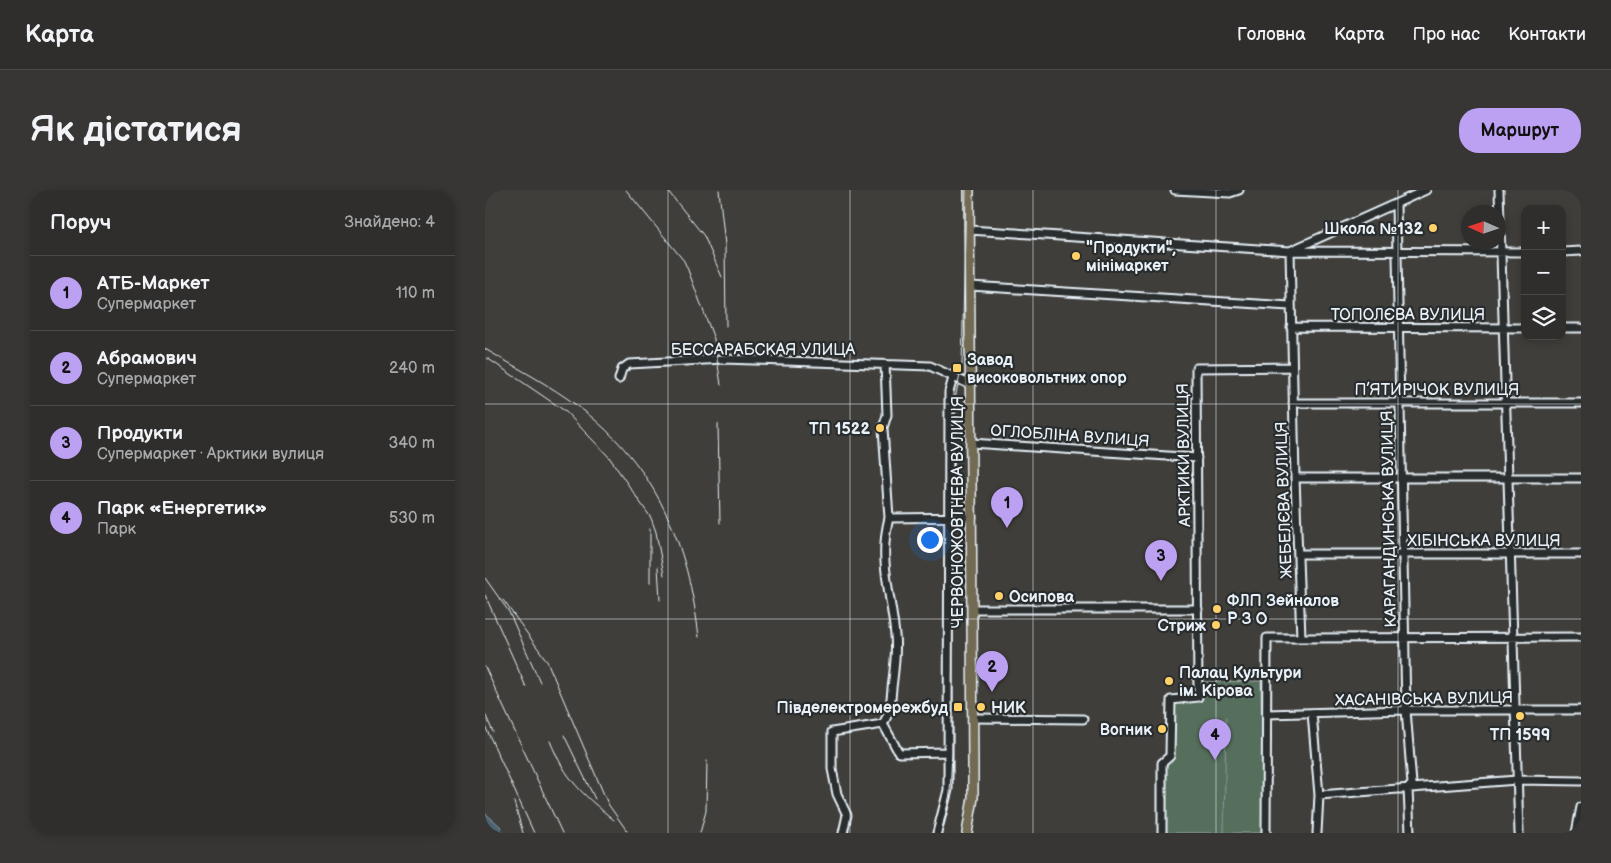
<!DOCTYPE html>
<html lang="uk">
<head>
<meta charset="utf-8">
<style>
  body { margin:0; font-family:"Balsamiq Sans",sans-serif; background:#373634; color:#f1f3f6 }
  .controls { position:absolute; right:15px; top:15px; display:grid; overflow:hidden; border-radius:10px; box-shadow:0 2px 8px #0003 }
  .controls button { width:45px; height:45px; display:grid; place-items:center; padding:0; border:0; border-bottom:1px solid #4a4a48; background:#2f2e2c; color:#f1f3f6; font:25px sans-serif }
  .compass { position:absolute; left:976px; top:15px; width:45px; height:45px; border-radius:50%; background:#2f2e2c; box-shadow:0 2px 8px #0003; rotate:273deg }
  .you { position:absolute; left:444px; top:349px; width:18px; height:18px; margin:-12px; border:4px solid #fff; border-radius:50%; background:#1a73e8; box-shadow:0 0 0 8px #1a73e833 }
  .badge { display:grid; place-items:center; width:32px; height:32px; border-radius:50%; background:#bca0f2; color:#111; font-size:16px; font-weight:700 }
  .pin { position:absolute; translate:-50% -41px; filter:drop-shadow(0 1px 2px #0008) }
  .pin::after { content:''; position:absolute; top:26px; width:18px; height:15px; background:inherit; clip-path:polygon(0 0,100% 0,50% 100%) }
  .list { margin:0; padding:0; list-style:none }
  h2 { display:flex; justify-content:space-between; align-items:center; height:65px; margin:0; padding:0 20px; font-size:21px }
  h2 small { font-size:16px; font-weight:400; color:#a7a8a9 }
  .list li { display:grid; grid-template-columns:32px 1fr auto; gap:15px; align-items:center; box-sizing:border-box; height:75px; padding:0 20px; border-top:1px solid #4a4a48 }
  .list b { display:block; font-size:19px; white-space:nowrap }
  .list p { margin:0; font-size:16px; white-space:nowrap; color:#a7a8a9 }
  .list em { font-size:16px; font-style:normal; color:#a7a8a9 }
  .icon { flex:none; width:28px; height:28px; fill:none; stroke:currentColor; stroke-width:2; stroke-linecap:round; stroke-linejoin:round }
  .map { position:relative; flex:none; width:1096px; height:643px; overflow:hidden; border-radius:20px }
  header { display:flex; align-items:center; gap:30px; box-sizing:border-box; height:70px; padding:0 25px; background:#2f2e2c; border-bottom:1px solid #4a4a48 }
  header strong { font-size:24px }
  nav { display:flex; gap:28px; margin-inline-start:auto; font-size:18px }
  .intro { display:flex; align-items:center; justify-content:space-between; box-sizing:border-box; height:120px; padding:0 30px }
  h1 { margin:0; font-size:35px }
  .button { padding:12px 22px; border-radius:20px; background:#bca0f2; color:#111; font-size:18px; font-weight:700 }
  main { display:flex; gap:30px; padding:0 30px }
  aside { flex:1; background:#2f2e2c; border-radius:20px; box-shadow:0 2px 8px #0003 }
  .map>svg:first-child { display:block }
</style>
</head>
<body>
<header>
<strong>Карта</strong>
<nav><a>Головна</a><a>Карта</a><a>Про нас</a><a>Контакти</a></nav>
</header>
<div class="intro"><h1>Як дістатися</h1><a class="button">Маршрут</a></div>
<main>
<aside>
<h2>Поруч<small>Знайдено: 4</small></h2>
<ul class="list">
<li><span class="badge">1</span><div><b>АТБ-Маркет</b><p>Супермаркет</p></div><em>110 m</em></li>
<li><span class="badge">2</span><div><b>Абрамович</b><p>Супермаркет</p></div><em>240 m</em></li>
<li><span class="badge">3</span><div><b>Продукти</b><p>Супермаркет · Арктики вулиця</p></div><em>340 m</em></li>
<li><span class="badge">4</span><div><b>Парк «Енергетик»</b><p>Парк</p></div><em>530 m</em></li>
</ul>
</aside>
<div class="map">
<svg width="1096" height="643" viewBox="0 0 1096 643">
  <rect width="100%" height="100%" fill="#3f3e3a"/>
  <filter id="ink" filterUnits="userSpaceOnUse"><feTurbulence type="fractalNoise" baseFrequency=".02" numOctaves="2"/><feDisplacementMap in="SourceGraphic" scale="10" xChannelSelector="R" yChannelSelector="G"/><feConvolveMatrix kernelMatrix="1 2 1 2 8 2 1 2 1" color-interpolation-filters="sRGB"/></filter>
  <g filter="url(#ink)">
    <path fill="#566e5b" stroke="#9fb0aa" d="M 776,491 L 778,643 L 679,643 L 679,574 L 686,566 L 688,511 L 714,508 L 714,492 Z"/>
    <path fill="#4a646f" stroke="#899ca6" d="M 0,623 L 15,636 L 18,643 L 3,643 L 0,639 Z"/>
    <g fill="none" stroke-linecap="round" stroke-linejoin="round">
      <path stroke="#899ca6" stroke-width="1" d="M 739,643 L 741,527"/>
      <defs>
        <path id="minor" d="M 690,0 L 745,3 L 754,0
          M 1014,0 L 1034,643
          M 911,14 L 921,520 L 927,594 L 923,599 L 925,643
          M 484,40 L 805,61 L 941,0
          M 1077,62 L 1096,61
          M 485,96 L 805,116
          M 806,137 L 1040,138
          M 1077,138 L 1096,138
          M 400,174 L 402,225 L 398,238 L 404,328
          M 134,189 L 137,179 L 144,174 L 238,169 L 445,176 L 486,195
          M 808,213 L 1096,213
          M 486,253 L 712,268
          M 810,288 L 1096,288
          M 813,364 L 1096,364
          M 488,419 L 713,419
          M 816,448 L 1096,447
          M 827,523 L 834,605 L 832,643
          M 782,524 L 921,520 L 1096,520
          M 488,528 L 598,529
          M 462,562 L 414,563 L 398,534 C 405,523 406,511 407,498 C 409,481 412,462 410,445 C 406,404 393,369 404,328 L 487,327
          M 834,605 L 1032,590 L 1096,591
          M 358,643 L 362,625 L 352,604 L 347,579 L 347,542 L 398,534
          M 452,643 L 463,600 L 464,202 L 468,188
          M 677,643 L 677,573 L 685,566 L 686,510 L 713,507 L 711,178 L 807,177
          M 781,643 L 782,448 L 816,448 L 810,288 L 805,61 L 1040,62
          M 1091,643 L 1096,617"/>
        <path id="major" d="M 482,643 L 488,608 L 488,575 L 484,0"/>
      </defs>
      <use href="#minor" stroke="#e8f1f8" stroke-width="11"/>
      <use href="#major" stroke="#e8f1f8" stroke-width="12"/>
      <use href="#minor" stroke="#2a2d2e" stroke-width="7"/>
      <use href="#major" stroke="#736b52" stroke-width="9"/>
      <path stroke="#e8f1f8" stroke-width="1" d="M 456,643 L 465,604 L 467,562 L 468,328 L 471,204 L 477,175 L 481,0"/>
      <path stroke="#e8f1f8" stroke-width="1" d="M 141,0 L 199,71 L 203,80 L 229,149 L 236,195
        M 182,0 L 219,46 L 237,87
        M 234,0 L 240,55 L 241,136
        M 0,159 C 32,178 65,195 94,217 C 172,276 203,354 214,447
        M 2,168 L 80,221 L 124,267 L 166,328 L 171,342 L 179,385
        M 233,234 L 235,333
        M 173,377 L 175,410
        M 0,388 L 24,422 L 55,492
        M 165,393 L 165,339
        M 0,405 L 41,497
        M 18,410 L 62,471 L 123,614 L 142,641
        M 0,477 L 77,643
        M 0,524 L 8,542
        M 0,536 L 49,643
        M 79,545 L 110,609
        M 65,551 C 81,590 97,604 129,630
        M 29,612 L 38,643
        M 215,643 L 221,621 L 222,571"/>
    </g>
  </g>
  <path fill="none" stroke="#e8f1f8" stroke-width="1" stroke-opacity="0.55" d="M 183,0 L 183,643M 365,0 L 365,643M 548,0 L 548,643M 731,0 L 731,643M 913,0 L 913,643M 0,214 L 1096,214M 0,429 L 1096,429"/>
  <g fill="#ffd166" stroke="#2a2d2e" stroke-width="2">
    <circle cx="948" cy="38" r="5"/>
    <circle cx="591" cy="66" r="5"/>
    <rect x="467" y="173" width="10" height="10" rx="2.5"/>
    <circle cx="395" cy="238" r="5"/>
    <circle cx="514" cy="406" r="5"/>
    <circle cx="732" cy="419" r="5"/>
    <circle cx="731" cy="435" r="5"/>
    <circle cx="684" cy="491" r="5"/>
    <rect x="468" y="512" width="10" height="10" rx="2.5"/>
    <circle cx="496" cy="517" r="5"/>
    <circle cx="1035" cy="526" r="5"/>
    <circle cx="677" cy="539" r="5"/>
  </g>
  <g text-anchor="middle" stroke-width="4.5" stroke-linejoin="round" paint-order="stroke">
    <g font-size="16" font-weight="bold" fill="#e8f1f8" stroke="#2a2d2e" text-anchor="start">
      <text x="938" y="44" text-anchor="end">Школа №132</text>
      <text x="601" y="63">"Продукти",<tspan x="601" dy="18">мінімаркет</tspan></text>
      <text x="482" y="175">Завод<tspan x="482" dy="18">високовольтних опор</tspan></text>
      <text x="385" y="244" text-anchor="end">ТП 1522</text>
      <text x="524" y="412">Осипова</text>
      <text x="742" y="416">ФЛП Зейналов<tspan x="742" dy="18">Р З О</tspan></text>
      <text x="721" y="441" text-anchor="end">Стриж</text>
      <text x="694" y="488">Палац Культури<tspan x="694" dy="18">ім. Кірова</tspan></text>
      <text x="463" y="523" text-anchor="end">Півделектромережбуд</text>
      <text x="506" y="523">НИК</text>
      <text x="667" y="545" text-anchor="end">Вогник</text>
      <text x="1035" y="550" text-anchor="middle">ТП 1599</text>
    </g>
    <g font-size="16" fill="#e8f1f8" stroke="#2a2d2e">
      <text x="923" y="130">ТОПОЛЄВА ВУЛИЦЯ</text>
      <text x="278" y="165">БЕССАРАБСКАЯ УЛИЦА</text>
      <text x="952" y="205">П’ЯТИРІЧОК ВУЛИЦЯ</text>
      <text transform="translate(585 245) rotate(4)" y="6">ОГЛОБЛІНА ВУЛИЦЯ</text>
      <text transform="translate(698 265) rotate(-91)" y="6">АРКТИКИ ВУЛИЦЯ</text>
      <text transform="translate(798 310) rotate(-92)" y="6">ЖЕБЕЛЄВА ВУЛИЦЯ</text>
      <text transform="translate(472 322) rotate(-90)" y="6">ЧЕРВОНОЖОВТНЕВА ВУЛИЦЯ</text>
      <text transform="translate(903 329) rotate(-91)" y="6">КАРАГАНДИНСЬКА ВУЛИЦЯ</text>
      <text x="999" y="356">ХІБІНСЬКА ВУЛИЦЯ</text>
      <text transform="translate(939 508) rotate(-1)" y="6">ХАСАНІВСЬКА ВУЛИЦЯ</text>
    </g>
  </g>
</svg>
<div class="controls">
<button>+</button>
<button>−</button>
<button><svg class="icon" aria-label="layers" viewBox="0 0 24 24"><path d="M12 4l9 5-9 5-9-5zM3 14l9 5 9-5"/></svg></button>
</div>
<svg class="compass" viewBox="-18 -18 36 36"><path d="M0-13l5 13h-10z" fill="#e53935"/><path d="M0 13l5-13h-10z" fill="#a7a8a9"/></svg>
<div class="you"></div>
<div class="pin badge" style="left:522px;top:338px">1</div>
<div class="pin badge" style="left:507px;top:502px">2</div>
<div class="pin badge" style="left:676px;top:391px">3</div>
<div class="pin badge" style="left:730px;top:570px">4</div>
</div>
</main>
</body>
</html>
